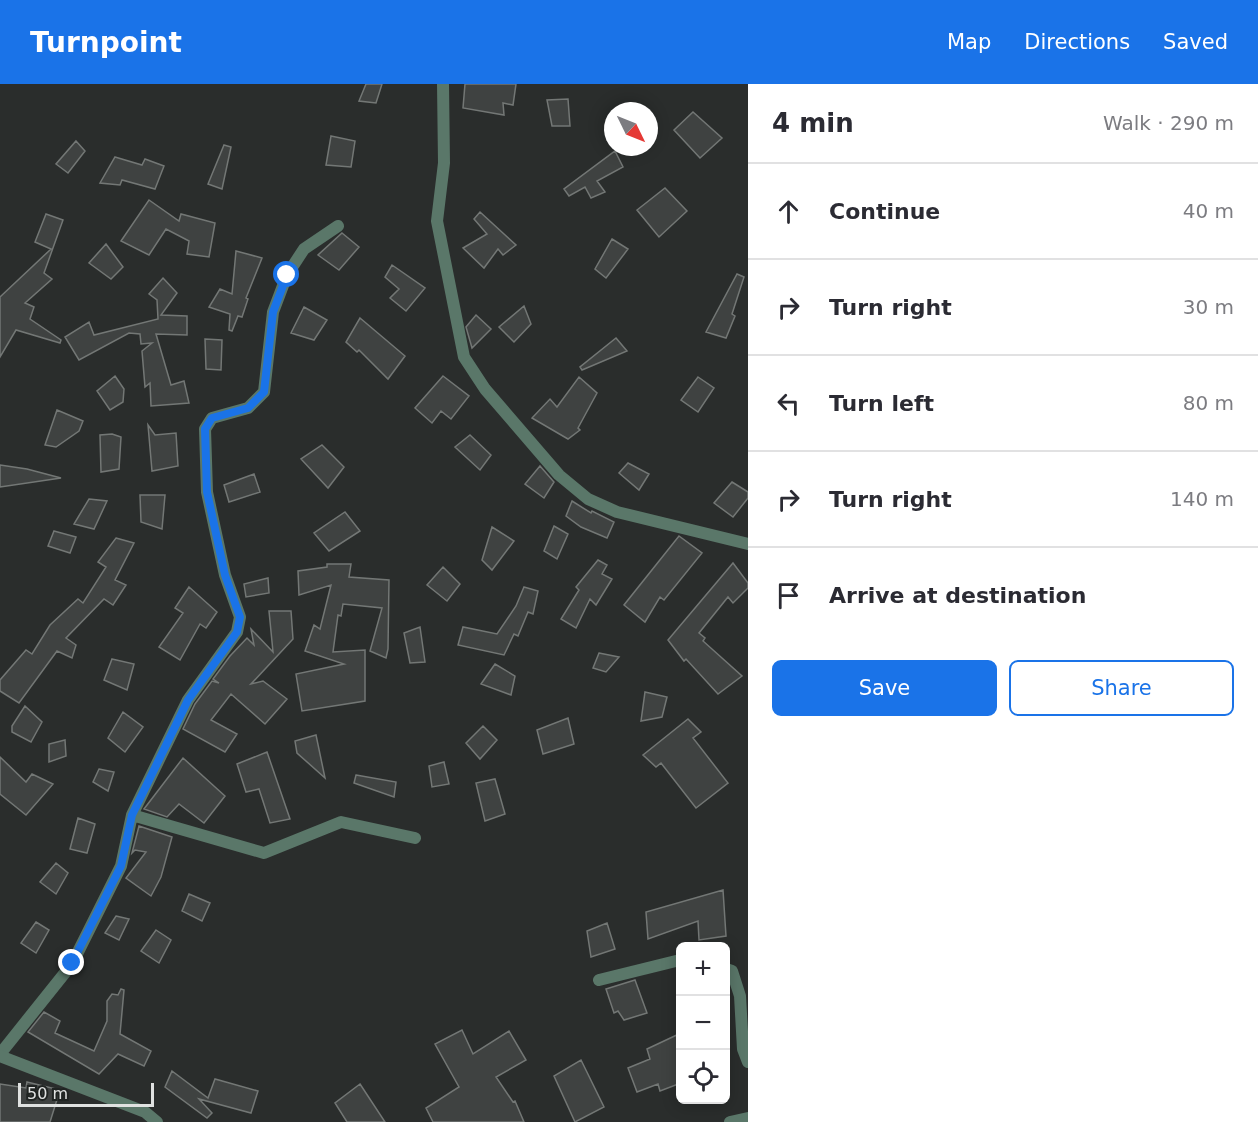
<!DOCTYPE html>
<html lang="en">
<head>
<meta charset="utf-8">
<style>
  body { margin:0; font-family:"DejaVu Sans",sans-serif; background:#f2f2f3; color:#2b2b33 }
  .controls { position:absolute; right:18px; bottom:18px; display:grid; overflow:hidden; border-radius:9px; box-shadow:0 3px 15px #0003 }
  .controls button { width:54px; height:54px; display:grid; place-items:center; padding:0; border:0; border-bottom:2px solid #e1e1e2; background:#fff; color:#2b2b33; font:30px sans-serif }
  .compass { position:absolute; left:604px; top:18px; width:54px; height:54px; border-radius:50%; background:#fff; box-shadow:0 3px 15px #0003; rotate:133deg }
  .scale { position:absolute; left:18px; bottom:15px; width:136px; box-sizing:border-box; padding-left:6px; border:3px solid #e0e2e1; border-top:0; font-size:16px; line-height:21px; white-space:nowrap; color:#e0e2e1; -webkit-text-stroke:4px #202422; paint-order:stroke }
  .stop { position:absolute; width:18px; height:18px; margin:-14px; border:4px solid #1a73e8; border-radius:50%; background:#fff }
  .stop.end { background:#1a73e8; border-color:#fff; box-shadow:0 2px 6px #0008 }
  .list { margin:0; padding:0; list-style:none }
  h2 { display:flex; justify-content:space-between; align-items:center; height:78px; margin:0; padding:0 24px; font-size:26px }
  h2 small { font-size:20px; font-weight:400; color:#7c7c81 }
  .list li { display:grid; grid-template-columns:39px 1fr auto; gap:18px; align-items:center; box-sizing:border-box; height:96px; padding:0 24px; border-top:2px solid #e1e1e2 }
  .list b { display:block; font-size:22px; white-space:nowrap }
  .list em { font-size:20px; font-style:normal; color:#7c7c81 }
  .actions { display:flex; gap:12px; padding:18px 24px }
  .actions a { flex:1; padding:14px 0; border:2px solid #1a73e8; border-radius:9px; text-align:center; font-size:21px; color:#1a73e8 }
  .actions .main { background:#1a73e8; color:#fff }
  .icon { flex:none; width:33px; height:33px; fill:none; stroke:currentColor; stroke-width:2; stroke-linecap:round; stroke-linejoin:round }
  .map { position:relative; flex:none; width:748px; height:1038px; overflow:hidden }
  header { display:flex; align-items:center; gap:36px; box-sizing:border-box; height:84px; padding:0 30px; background:#1a73e8; color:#fff }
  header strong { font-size:28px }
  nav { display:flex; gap:33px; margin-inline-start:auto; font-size:21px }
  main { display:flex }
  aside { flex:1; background:#fff }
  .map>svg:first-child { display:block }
</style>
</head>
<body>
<header>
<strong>Turnpoint</strong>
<nav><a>Map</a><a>Directions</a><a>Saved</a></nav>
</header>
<main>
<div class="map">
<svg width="748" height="1038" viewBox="0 0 748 1038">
  <rect width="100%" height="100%" fill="#2a2d2c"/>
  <path fill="#3f4241" stroke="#737775" stroke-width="1.5" d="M 366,0 L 382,0 L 376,19 L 359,17 Z
    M 465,0 L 516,0 L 513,21 L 503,19 L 504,31 L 463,24 Z
    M 568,15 L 570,42 L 552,42 L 547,16 Z
    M 693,28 L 722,54 L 700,74 L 674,46 Z
    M 331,52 L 355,57 L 351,83 L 326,81 Z
    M 76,57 L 85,67 L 68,89 L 56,80 Z
    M 224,61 L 231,63 L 222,105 L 208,100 Z
    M 615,67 L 623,83 L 597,97 L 605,108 L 591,114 L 585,103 L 569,112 L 564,105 Z
    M 115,73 L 142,81 L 145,75 L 164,82 L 155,105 L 122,96 L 120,101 L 100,99 Z
    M 665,104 L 687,127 L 659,153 L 637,126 Z
    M 149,116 L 179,137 L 181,130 L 215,139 L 209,173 L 187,170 L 189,157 L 166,145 L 149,171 L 121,157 Z
    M 480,128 L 516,161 L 503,171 L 498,165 L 484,184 L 463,164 L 487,150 L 474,135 Z
    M 46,130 L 63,136 L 44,189 L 52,195 L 25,219 L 34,223 L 30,235 L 61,256 L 60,259 L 16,246 L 0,273 L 0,213 L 51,165 L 35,158 Z
    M 342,149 L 359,163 L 339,186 L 318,171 Z
    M 612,155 L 628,165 L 606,194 L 595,185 Z
    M 106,160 L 123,183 L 111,195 L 89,179 Z
    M 236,167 L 262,174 L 246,214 L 248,215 L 242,233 L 238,232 L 232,247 L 229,246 L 230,230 L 209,223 L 220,205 L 232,210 Z
    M 392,181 L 425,204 L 406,227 L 390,214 L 399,205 L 385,193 Z
    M 737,190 L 744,193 L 732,230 L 735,232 L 726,254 L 706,248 Z
    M 163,194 L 177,209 L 161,231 L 187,232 L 187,251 L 156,250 L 171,301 L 184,297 L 189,319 L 151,322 L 150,299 L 145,303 L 142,267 L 152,259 L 141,260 L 140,250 L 129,249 L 79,276 L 65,253 L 89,238 L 94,251 L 158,235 L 157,216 L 149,210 Z
    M 524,222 L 531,240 L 514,258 L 499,243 Z
    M 304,223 L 327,236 L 314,256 L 291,249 Z
    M 476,231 L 491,245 L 472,264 L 466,243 Z
    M 360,234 L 405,272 L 388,295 L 359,266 L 357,268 L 346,258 Z
    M 616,254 L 627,267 L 582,286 L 580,283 Z
    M 205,255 L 222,256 L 221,286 L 206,285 Z
    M 115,292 L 124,305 L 123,318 L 110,326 L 97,307 Z
    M 443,292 L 469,312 L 451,335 L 441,327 L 432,339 L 415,324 Z
    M 579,293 L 597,309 L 578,344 L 580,346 L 568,355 L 532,334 L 550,315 L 557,323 Z
    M 698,293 L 714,304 L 698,328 L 681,316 Z
    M 57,326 L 83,337 L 79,347 L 56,363 L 45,361 Z
    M 148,341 L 155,351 L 176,349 L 178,382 L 152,387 Z
    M 112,350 L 121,353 L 119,385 L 101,388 L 100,351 Z
    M 470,351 L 491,371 L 480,386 L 455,363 Z
    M 322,361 L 344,383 L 328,404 L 301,375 Z
    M 628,379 L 649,390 L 639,406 L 619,389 Z
    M 0,381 L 27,385 L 61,394 L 0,403 Z
    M 540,382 L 554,398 L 544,414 L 525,400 Z
    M 254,390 L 260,408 L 229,418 L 224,401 Z
    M 732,398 L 748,408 L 748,414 L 733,433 L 714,419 Z
    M 140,411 L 165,411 L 162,445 L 141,438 Z
    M 89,415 L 107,417 L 94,445 L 74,440 Z
    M 572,417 L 591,429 L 592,427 L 614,438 L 607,454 L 581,443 L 566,432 Z
    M 345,428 L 360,447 L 329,467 L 314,449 Z
    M 554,442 L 568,450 L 557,475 L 544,467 Z
    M 492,443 L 514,457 L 492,486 L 482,476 Z
    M 54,447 L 76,453 L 70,469 L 48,462 Z
    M 679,452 L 702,469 L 664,516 L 660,513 L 645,538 L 624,521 Z
    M 116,454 L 134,459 L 115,496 L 126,501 L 113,521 L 104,515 L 66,554 L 76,561 L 72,574 L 57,567 L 19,619 L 0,607 L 0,596 L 26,566 L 32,570 L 50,541 L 78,515 L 83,519 L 106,483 L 98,478 Z
    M 598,476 L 607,481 L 602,490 L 612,495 L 596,521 L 590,515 L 576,544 L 561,535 L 579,506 L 576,503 Z
    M 733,479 L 748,499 L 748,504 L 733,519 L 728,513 L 699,549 L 705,554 L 703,557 L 742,592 L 718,610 L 686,575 L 684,577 L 668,556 Z
    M 327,480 L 351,480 L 349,493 L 389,496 L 388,565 L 386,574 L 370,567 L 382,524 L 343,520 L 341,532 L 338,531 L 333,568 L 365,566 L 365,617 L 302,627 L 296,590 L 344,580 L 305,567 L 314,541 L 320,545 L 331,501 L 299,511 L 298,487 L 327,483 Z
    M 443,483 L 460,500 L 447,517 L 427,501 Z
    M 268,494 L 269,509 L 246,513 L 244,500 Z
    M 189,503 L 217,528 L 206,544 L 200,540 L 180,576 L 159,563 L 183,529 L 175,524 Z
    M 524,503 L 538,507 L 533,530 L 528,528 L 518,552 L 514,550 L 504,571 L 458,561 L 463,543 L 497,550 L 516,522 Z
    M 269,527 L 291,527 L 293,555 L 251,600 L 263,597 L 287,615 L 265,640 L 231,610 L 211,636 L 237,650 L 225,668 L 183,645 L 195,620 L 212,597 L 219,599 L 213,595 L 230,572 L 247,554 L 254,561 L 251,545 L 273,568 Z
    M 420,543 L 425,578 L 410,579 L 404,549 Z
    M 599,569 L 619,573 L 606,588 L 593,584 Z
    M 112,575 L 134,580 L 127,606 L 104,596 Z
    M 495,580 L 515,592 L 511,611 L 481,600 Z
    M 645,608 L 667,613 L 662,633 L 641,637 Z
    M 25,622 L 42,638 L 31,658 L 12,648 L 12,642 Z
    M 123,628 L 143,643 L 125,668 L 108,654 Z
    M 568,634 L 574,660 L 543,670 L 537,646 Z
    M 688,635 L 701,648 L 693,654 L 728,699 L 696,724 L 661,679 L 656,683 L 643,671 Z
    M 483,642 L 497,656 L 480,675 L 466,659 Z
    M 316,651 L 325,694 L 297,669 L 295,657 Z
    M 65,656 L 66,672 L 49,678 L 49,660 Z
    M 267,668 L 290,735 L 270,739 L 259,705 L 246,708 L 237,680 Z
    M 0,673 L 26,698 L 32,690 L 53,700 L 26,731 L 0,710 Z
    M 183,674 L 225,712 L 204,739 L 179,720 L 167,733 L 144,725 Z
    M 444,678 L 449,700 L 432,703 L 429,682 Z
    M 99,685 L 114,688 L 108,707 L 93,698 Z
    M 356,691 L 396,698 L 394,713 L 354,699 Z
    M 495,695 L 505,730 L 485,737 L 476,699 Z
    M 78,734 L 95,740 L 87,769 L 70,765 Z
    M 139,742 L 172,753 L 161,793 L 151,812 L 126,794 L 146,768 L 135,766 L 132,769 Z
    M 56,779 L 68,789 L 56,810 L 40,798 Z
    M 723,806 L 726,852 L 699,856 L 698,837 L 648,855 L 646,828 Z
    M 189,810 L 210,819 L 202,837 L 182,827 Z
    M 116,832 L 129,835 L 119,856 L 105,849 Z
    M 36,838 L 49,846 L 36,869 L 21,859 Z
    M 607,839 L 615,865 L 591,873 L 587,847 Z
    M 156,846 L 171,856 L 159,879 L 141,867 Z
    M 635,896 L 647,929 L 624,936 L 618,927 L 614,929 L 606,905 Z
    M 121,905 L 124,906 L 120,950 L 151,967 L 144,982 L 118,970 L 99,990 L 28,948 L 44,928 L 60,937 L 55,949 L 94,967 L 107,937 L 107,917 L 112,910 L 118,911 Z
    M 462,946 L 473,970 L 509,947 L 526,976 L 496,993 L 513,1018 L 515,1017 L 524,1038 L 433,1038 L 426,1024 L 459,1003 L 435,960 Z
    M 681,949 L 681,999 L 660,1007 L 658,1000 L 637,1008 L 628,984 L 650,975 L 647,965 Z
    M 581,976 L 604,1023 L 575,1038 L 554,992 Z
    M 172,987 L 208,1014 L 215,995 L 258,1007 L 251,1029 L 199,1015 L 212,1029 L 207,1034 L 165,1003 Z
    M 27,998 L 60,1006 L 50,1038 L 0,1038 L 0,1000 L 26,1004 Z
    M 360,1000 L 385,1038 L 347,1038 L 335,1019 Z"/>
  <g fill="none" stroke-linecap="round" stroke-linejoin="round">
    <path stroke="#5a7769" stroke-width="12" d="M 443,0 L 444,79 L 437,137 L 464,273 L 485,305 L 559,391 L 588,415 L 617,428 L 748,460
      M 132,731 L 264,769 L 341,738 L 415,754
      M 726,885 L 732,887 L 740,912 L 743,965 L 748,978
      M 599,896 L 680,876
      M 0,970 L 72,880 L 121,782 L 132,731 L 188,616 L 237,548 L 240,533 L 225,491 L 207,408 L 205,345 L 212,334 L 248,324 L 264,308 L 273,228 L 287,191 L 304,165 L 338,142"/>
    <path stroke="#5a7769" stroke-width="12" d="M 0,972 L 145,1028 L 157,1038
      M 730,1038 L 748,1034"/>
  </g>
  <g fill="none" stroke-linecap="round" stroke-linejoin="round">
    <path stroke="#1a73e8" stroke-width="8" d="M 72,879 L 121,782 L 132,731 L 188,616 L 237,548 L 240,533 L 225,491 L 207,408 L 205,345 L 212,334 L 248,324 L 264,308 L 273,228 L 287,191"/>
  </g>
</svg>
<div class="controls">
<button>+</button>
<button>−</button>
<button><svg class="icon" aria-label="locate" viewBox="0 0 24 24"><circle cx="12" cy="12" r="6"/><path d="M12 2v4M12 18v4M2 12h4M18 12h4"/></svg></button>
</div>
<svg class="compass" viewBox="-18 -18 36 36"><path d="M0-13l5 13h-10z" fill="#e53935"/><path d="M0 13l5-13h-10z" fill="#7c7c81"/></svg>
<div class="scale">50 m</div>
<div class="stop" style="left:287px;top:191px"></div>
<div class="stop end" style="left:72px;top:879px"></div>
</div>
<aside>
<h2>4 min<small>Walk · 290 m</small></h2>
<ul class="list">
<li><svg class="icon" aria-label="ahead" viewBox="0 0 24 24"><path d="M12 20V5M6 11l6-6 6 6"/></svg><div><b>Continue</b></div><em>40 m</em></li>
<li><svg class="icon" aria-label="right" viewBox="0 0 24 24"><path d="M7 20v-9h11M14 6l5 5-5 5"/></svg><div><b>Turn right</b></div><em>30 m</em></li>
<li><svg class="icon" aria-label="left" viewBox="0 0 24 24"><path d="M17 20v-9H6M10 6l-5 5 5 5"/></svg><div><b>Turn left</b></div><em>80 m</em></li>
<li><svg class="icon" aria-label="right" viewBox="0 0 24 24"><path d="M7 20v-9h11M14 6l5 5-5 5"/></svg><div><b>Turn right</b></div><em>140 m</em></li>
<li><svg class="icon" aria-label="arrive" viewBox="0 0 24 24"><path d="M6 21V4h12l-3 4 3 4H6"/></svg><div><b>Arrive at destination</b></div></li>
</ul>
<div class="actions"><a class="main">Save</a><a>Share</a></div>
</aside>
</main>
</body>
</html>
